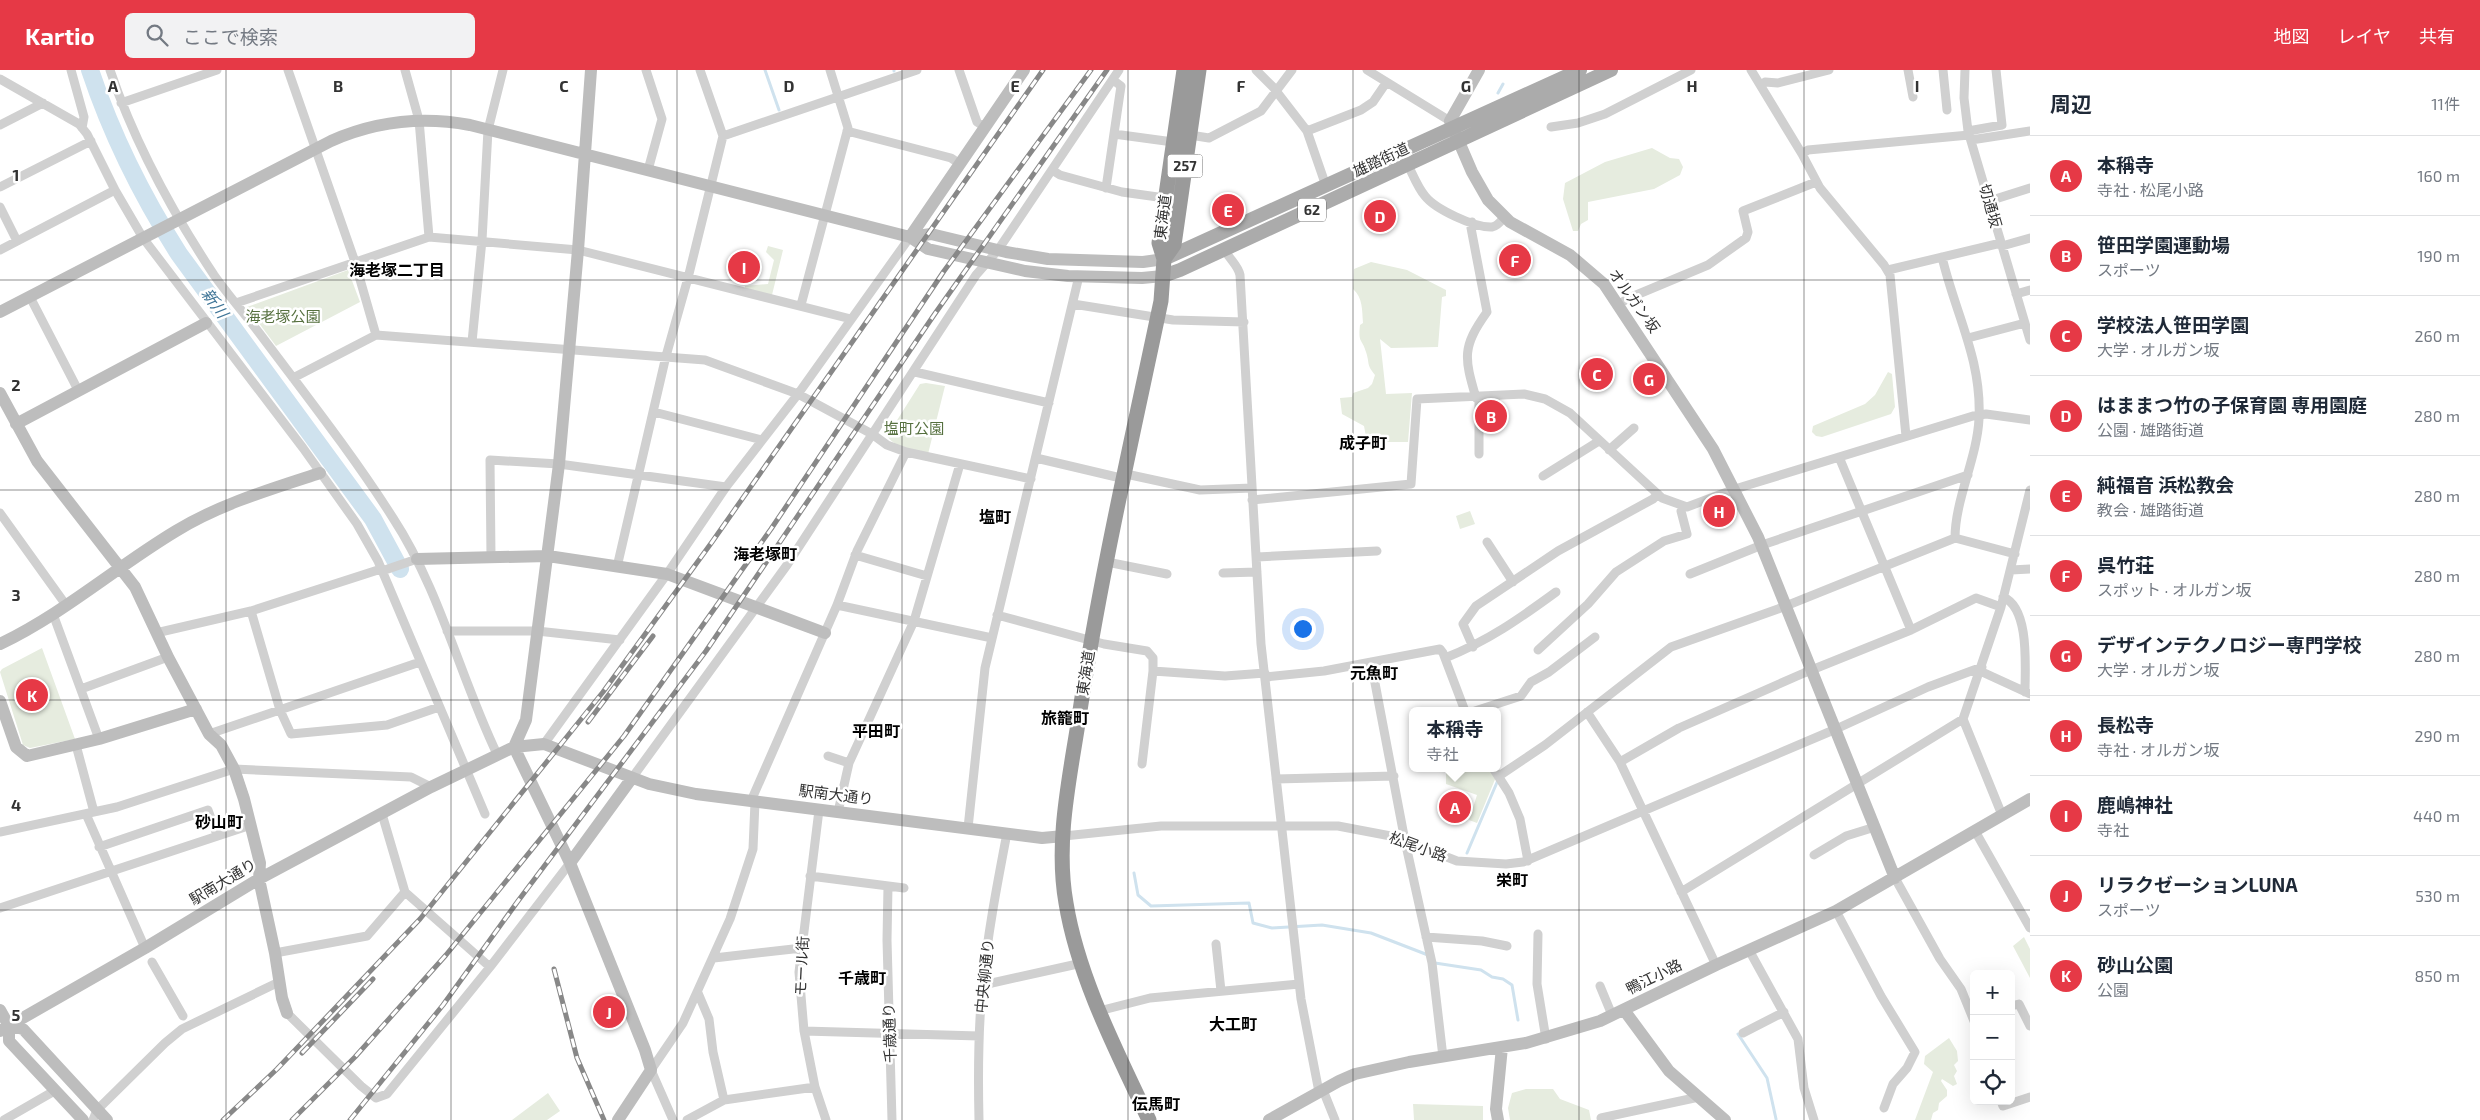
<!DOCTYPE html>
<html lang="ja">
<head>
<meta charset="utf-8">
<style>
  body { margin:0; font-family:"Exo 2","Noto Sans JP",sans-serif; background:#f2f2f3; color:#1f2937 }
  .controls { position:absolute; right:15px; bottom:15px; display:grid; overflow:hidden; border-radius:8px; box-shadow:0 5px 20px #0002 }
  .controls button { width:45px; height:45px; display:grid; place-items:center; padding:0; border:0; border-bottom:1px solid #e0e1e3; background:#fff; color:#1f2937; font:25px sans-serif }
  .you { position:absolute; left:1302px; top:558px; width:18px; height:18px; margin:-12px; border:4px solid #fff; border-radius:50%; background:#1a73e8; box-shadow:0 0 0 8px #1a73e833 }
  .badge { display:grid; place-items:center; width:32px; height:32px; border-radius:50%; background:#e63946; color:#fff; font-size:16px; font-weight:700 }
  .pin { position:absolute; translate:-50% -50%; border:2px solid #fff; box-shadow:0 1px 5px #0006 }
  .popup { position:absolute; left:1409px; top:637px; width:92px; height:65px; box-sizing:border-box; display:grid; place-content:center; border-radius:8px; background:#fff; filter:drop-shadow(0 1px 4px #0005); font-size:16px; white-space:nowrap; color:#747a83 }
  .popup b { font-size:19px; color:#1f2937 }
  .popup::after { content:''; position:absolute; left:50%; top:100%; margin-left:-10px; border:10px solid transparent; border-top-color:#fff }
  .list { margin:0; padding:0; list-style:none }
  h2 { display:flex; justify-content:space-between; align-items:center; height:65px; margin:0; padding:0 20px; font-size:21px }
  h2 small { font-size:16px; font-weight:400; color:#747a83 }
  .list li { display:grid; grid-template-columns:32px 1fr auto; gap:15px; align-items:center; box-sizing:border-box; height:80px; padding:0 20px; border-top:1px solid #e0e1e3 }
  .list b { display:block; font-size:19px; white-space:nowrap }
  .list p { margin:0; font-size:16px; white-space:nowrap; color:#747a83 }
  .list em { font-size:16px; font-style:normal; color:#747a83 }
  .icon { flex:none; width:28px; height:28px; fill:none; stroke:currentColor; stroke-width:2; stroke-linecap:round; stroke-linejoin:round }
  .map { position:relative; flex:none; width:2030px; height:1050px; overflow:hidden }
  header { display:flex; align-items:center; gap:30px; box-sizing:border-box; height:70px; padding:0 25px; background:#e63946; color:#fff }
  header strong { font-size:24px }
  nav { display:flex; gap:28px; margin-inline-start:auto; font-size:18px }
  .search { width:350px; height:45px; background:#f2f2f3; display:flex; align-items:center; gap:12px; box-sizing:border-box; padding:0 18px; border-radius:8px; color:#747a83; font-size:19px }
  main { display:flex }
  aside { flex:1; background:#fff }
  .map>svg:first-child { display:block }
</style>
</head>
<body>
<header>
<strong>Kartio</strong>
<div class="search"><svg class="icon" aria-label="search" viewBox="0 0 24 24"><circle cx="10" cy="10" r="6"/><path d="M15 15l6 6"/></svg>ここで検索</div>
<nav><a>地図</a><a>レイヤ</a><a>共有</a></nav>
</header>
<main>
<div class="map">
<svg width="2030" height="1050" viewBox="0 0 2030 1050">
  <rect width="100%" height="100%" fill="#fff"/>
  <path fill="#e6ecdf" d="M 1652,78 L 1670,88 L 1679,89 L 1683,97 L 1680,105 L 1654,119 L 1588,132 L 1588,150 L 1581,154 L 1578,161 L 1573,161 L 1563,129 L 1565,113 L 1605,92 Z
    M 1379,133 L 1386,159 L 1381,160 L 1374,134 Z
    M 768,176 L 783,180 L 772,225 L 745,219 L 745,216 L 768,214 L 774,190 L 766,182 Z
    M 1371,192 L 1407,200 L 1446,220 L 1446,226 L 1442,227 L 1438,277 L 1391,278 L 1380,269 L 1386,324 L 1412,323 L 1408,372 L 1367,372 L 1364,356 L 1342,344 L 1340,328 L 1352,327 L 1353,323 L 1368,318 L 1372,314 L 1375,305 C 1366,294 1370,294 1366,282 C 1362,268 1358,274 1360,255 L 1363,253 C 1362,240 1363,228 1353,219 L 1354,199 Z
    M 348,200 L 360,232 L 276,276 L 247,237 Z
    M 1888,302 L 1892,304 L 1895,337 L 1891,344 L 1822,367 L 1816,366 L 1812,362 L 1813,356 L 1865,334 L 1875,325 Z
    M 926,313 L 945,316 L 928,384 C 913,381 897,379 887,366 L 920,314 Z
    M 1500,328 L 1500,359 L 1482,359 L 1482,332 L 1484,329 Z
    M 1470,441 L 1475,454 L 1460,459 L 1456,446 Z
    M 42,578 L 75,669 L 30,678 L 23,675 L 0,602 L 2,599 Z
    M 1446,698 L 1490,698 L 1496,707 L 1477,753 L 1469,750 L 1477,725 L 1446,714 Z
    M 2024,867 L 2030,879 L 2030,908 L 2013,876 Z
    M 1949,968 L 1957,981 L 1958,991 L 1954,995 L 1957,1001 L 1954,1006 L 1957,1014 L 1953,1016 L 1942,1009 L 1941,1011 L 1947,1020 L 1947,1026 L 1939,1033 L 1938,1040 L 1933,1043 L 1931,1050 L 1915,1050 L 1933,1002 L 1924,994 L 1925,986 Z
    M 1526,1019 L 1553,1019 L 1560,1029 L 1589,1040 L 1591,1050 L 1510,1050 L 1508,1038 L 1512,1023 Z
    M 548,1023 L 560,1041 L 547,1050 L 512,1050 Z
    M 1413,1034 L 1483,1036 L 1483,1050 L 1414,1050 Z"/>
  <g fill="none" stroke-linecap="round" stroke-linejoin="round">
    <path stroke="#cfe2ee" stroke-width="3" d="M 765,0 L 779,40
      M 894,0 L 894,1
      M 1498,23 L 1503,14
      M 1467,783 L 1498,710
      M 1134,803 L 1138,825 L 1151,836 L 1249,833 L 1253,853 L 1272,858 L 1322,855 L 1371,863 L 1428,885
      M 1434,891 L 1435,893 L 1481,900 L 1492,907 L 1503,909 L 1512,915 L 1518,950
      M 1738,964 L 1767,1008 L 1776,1049"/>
    <path stroke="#cfe2ee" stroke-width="18" d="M 90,0 C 112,66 142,126 179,184 L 373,449 L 400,499"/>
    <path stroke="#d0d0d0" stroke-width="9" d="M 71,0 L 84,47 L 82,58
      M 110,0 C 135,74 171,140 214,205 C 228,225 245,244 260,264 C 305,324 353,385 393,448 C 440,520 460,607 497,684
      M 288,0 L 355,192 L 376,265
      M 405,0 L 419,50 L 429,167
      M 646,0 L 662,49 L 648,100
      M 959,0 L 977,52 L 985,57
      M 1256,0 L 1273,17 L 1307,61 L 1326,116
      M 1367,0 L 1450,51
      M 1751,0 L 1802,84 L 1820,118 L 1884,195 L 1890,205 L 1906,366
      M 1908,0 L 1913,27
      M 1943,0 L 1947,40
      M 1965,0 L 1964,28 L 1968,61 L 2030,270
      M 0,9 L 79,54 L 87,64 L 115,120 L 143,168 L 303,378 L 357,454 L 378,491 L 485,744
      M 1761,15 L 1765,12 L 1778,13 L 1829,0
      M 121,33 L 217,0
      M 0,55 L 43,33
      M 1551,57 L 1578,53 L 1605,44 L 1691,0
      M 847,61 L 951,88 L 960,94
      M 1307,61 L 1361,40 L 1373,32 L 1386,13
      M 1968,61 L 2002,55 L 1996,0
      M 1114,64 L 1173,72
      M 1190,65 L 1209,68 L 1261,41 L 1292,0
      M 723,66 L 917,0
      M 1971,70 L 2030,61
      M 1802,84 L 1808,80 L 1969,65
      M 1408,95 C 1413,105 1418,118 1425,126 C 1435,139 1475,158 1492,157 C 1498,156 1501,151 1504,147
      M 1052,100 L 1060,105 L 1122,122 L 1165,128
      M 0,117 L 91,71
      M 1106,118 L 1121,16 L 1113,10
      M 1989,131 L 2030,118
      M 0,137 L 17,171
      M 1472,152 L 1471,158 L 1487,242 C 1462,277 1464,287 1476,328
      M 2002,176 L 2030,168
      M 0,180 L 115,120
      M 1225,180 C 1229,189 1238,195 1240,205 L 1261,574 L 1301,929 L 1319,1022 L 1323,1020 L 1335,1050
      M 1942,187 C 1955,243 1982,289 1979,349 C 1977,388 1955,430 1955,468
      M 1888,200 L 2001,173
      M 2016,224 L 2030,220
      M 30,227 L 78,320
      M 236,233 L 429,167 L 578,180 L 851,249
      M 1073,234 L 1173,250 L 1244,252
      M 1619,234 L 1629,228 L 1708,195 L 1746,168 L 1748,162 L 1743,141 L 1816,112
      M 801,235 L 848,58 L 830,0
      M 1968,268 L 2025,253
      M 472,272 L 482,170 L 488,60 L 503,0
      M 915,302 L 1049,333
      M 293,308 L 376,265 L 705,290 L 798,324 L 872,364 L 887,375 L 906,382 L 1031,409
      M 654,342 L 762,370
      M 1609,380 L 1634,358
      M 1479,384 L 1479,327
      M 1036,388 L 1125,409
      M 1126,404 L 1200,420 L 1252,418
      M 1543,406 L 1599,371
      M 1252,430 L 1411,414 L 1417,329 L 1524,324 L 1545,329 L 1570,343 L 1662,428 L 1687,437 L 1735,419 L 1973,346 L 1986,344 L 2030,350
      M 0,443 L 66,535
      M 1487,472 L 1513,512
      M 855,485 L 927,506
      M 491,487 L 490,390 L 559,394 L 726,417
      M 1257,487 L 1377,481
      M 1107,492 L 1167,504
      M 617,497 L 666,286 L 688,208 L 723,66 L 700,0
      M 2011,500 L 2030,499
      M 382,501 L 417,489
      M 1223,503 L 1257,502
      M 1690,504 L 1762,475 L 1968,405
      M 2003,527 C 2030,538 2025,597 2025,622
      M 837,535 L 992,568
      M 251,541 L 280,640 L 291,664 L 387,655 L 439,637
      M 53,544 L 99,669
      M 997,545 L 1104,574 L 1147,581 L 1153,588 L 1153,601 L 1225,606 L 1265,603
      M 1911,560 L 1976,528 L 2001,537
      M 447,561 L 537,561 L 620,570
      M 156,563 L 251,541 L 381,499
      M 1473,577 L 1463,554 L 1476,536 L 1558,481 L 1653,429 L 1658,424
      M 1538,580 L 1588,534 L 1616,502 L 1664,471 L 1687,464 L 1681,441 L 1684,436
      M 1445,588 C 1488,571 1519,549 1556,522
      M 1371,592 L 1405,771 L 1432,893 L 1443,987
      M 1980,601 L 2030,624
      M 1266,607 L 1324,601 L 1440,579 L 1443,583 L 1465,641
      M 81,619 L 168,587
      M 1475,641 L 1521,626 L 1531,612 L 1549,602 L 1595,567
      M 1587,642 L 1620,692 L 1716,895
      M 1963,649 L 2002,745
      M 209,664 L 420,592
      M 544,674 L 667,504 L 726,417 L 798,324 L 910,167
      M 76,675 L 94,742
      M 828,686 L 849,693
      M 1620,692 L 1679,658 L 1804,603 L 1911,560 L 1839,387
      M 1142,694 L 1153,601
      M 1493,698 L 1509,723 L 1520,749 L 1528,791
      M 1499,706 L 1545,675 L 1671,577 L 1778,539 L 1955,468 L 2015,484
      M 632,708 L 787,495 L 976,205 L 998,180 L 1119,0
      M 1276,709 L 1394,706
      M 751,731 L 837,535 L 857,481 L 906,382
      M 819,740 L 799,902 L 804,961 L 815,1017 L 826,1050
      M 838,742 L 849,693 L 914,551 L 960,394
      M 86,744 L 145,878
      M 382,744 L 405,822 L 490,897
      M 968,758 L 985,598 L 1079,206
      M 1975,761 L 2030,858
      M 0,762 L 117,737 L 234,699 L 411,707 L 431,717
      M 1064,766 L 1161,756 L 1338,756 L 1396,767 L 1457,791 L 1506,794 L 1523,792 L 1836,659 L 1928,617 L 1982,597
      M 99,777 L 208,740 L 217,765
      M 1814,785 L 1846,766 L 1875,757
      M 810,806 L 904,818
      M 1895,808 L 1940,889 L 1961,919 L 1974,951
      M 888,816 L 887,870 L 892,1050
      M 1681,822 L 1963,649 L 2001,537 L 2030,420
      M 0,838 L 251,755
      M 1836,841 L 1881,926 L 1915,982 L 1907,998 L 1893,1014 L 1884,1038
      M 1538,864 L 1537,914 L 1546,969
      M 1426,867 L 1482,871 L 1507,876
      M 1216,874 L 1221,921
      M 1749,880 L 1798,969 L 1804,1018 L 1814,1050
      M 275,883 L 367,866 L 405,822
      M 714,888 L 802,878
      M 152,892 L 183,946
      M 983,915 L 1082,893
      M 1600,916 L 1612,945
      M 698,923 L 709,949 L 713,982 L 724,1030
      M 2011,936 L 2019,934 L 2030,956
      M 1099,941 L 1150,928 L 1299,914
      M 287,943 L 361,1016 L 376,1028 L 387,1024 L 490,897 L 570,793
      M 804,961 L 979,966
      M 1743,963 L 1784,942
      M 2001,1031 L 2003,1036 L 2030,1027
      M 1601,1048 L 1699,1027
      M 4,1050 L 56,1020
      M 93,1050 L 97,1040 L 165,973 L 182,959 L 279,912
      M 673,1050 L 651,1000 L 683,953 L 730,849 L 753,779 L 755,732
      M 687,1050 L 724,1030 L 815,1017
      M 979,1050 C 978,1007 978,964 982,921 C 987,867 997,815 1007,763"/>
    <path stroke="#bdbdbd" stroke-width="12" d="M 591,0 L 578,180 L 559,394 L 526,650 L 514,677 L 570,793 L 645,980 L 651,1000 L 618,1050
      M 1479,0 L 1450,51 L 1472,102 L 1488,130 L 1510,152 L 1570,185 L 1604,214 L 1713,379 L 1758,467 L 1895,808
      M 910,167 L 931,164 L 1006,182 L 1048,189 L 1143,192 L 1164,189
      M 910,167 L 1024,0
      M 0,242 L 331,71 C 376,51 421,46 470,55 L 910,167 L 928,179 L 1025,201 L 1068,206 L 1142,208 L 1163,206
      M 0,323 L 37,391 L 135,517 L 168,587 L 209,664 L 221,675 L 234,699 L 244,729 L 260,793 L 259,809 L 275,883 L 282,928 L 287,943
      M 16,354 L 206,253
      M 417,489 L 548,486 L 667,504 L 825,563
      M 0,574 C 63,544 116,497 176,461 C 220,434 271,419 320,403
      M 0,631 L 16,677 L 27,686 L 99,669 L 196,639
      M 570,793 L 632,708
      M 0,940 L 9,956 L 9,971 L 83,1050
      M 1624,940 L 1669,1001 L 1725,1050
      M 9,956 L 23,959 L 107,1050
      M 0,961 L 145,878 L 259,809 L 431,717 L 514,677 L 544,674 L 649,714 L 696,724 L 1042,768 L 1064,766
      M 1269,1050 L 1339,1011 L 1355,1004 L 1409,992 L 1526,973 L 1600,951 L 1716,895 L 1836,841 L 2030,729
      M 1498,1050 L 1496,1039 L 1502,977"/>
    <path stroke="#ababab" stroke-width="14" d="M 1164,189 L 1580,0
      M 1163,206 L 1180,200 L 1611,0"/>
    <path stroke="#9a9a9a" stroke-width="15" d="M 1164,189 L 1174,175 L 1199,0
      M 1149,1050 C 1117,982 1078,907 1066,833 C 1055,771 1070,707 1079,647 C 1100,507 1132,369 1161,231 L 1164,189 L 1159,173 L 1184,0"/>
    <defs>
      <path id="rail" d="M 588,652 L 653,566
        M 554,899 L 577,988 L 604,1050
        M 302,983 L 373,909
        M 223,1050 L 277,999 L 420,849 L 603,622 L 712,472 L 1043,0
        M 292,1050 L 355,987 L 446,885 L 624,666 L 771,459 L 944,201 L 1091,0
        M 350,1050 L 443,935 L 518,831 L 706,581 L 934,245 L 1107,0"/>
    </defs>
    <use href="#rail" stroke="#888" stroke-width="5"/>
    <use href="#rail" stroke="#fff" stroke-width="3" stroke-dasharray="9" stroke-linecap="butt"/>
  </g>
  <path fill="none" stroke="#333" stroke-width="1" stroke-opacity="0.55" d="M 226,0 L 226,1050M 451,0 L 451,1050M 677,0 L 677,1050M 902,0 L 902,1050M 1128,0 L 1128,1050M 1353,0 L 1353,1050M 1579,0 L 1579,1050M 1804,0 L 1804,1050M 0,210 L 2030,210M 0,420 L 2030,420M 0,630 L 2030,630M 0,840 L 2030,840"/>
  <g text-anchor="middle" stroke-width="5" stroke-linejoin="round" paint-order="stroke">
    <g fill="#fff" stroke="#707070" stroke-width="1">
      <rect x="1167.5" y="84.5" width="35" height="23" rx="4"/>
      <rect x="1298" y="128.5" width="28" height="23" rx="4"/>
    </g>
    <g font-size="14" font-weight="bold" fill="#333">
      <text x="1185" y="101">257</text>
      <text x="1312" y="145">62</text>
    </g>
    <g font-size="15" fill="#333" stroke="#fff">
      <text transform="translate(1381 90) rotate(-25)" y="5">雄踏街道</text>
      <text transform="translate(1990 136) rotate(74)" y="5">切通坂</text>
      <text transform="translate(1163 147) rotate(-83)" y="5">東海道</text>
      <text transform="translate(1634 231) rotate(54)" y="5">オルガン坂</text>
      <text transform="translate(1086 603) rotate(-81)" y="5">東海道</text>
      <text transform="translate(836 725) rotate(7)" y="5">駅南大通り</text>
      <text transform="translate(1418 777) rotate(20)" y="5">松尾小路</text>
      <text transform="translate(223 812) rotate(-31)" y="5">駅南大通り</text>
      <text transform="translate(802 896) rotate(-87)" y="5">モール街</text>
      <text transform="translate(985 906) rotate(-84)" y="5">中央柳通り</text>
      <text transform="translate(1654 907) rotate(-26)" y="5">鴨江小路</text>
      <text transform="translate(890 963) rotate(-92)" y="5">千歳通り</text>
    </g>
    <g font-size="15" fill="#56703f" stroke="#fff">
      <text x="283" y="252">海老塚公園</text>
      <text x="914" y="364">塩町公園</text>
    </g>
    <g font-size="16" font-weight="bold" fill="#000" stroke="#fff">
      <text x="397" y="206">海老塚二丁目</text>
      <text x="1363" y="379">成子町</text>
      <text x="995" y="453">塩町</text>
      <text x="765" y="490">海老塚町</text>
      <text x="1374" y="609">元魚町</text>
      <text x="1065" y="654">旅籠町</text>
      <text x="876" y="667">平田町</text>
      <text x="219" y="758">砂山町</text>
      <text x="1512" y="816">栄町</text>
      <text x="862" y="914">千歳町</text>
      <text x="1233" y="960">大工町</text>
      <text x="1156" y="1040">伝馬町</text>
    </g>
    <g font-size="16" font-style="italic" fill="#3f7597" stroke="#fff">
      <text transform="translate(215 233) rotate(54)" y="6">新川</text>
    </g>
  </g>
  <g font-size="16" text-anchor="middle" font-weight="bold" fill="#333" stroke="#fff" stroke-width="5" stroke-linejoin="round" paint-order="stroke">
    <text x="113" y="22">A</text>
    <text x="338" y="22">B</text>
    <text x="564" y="22">C</text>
    <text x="789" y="22">D</text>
    <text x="1015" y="22">E</text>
    <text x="1241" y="22">F</text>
    <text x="1466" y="22">G</text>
    <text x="1692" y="22">H</text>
    <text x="1917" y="22">I</text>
    <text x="16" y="111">1</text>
    <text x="16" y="321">2</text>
    <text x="16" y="531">3</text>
    <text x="16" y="741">4</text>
    <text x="16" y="951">5</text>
  </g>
</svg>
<div class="controls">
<button>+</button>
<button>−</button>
<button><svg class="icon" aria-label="locate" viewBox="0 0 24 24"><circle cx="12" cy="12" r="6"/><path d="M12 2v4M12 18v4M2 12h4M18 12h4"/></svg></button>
</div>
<div class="you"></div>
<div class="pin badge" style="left:1455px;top:737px">A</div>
<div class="popup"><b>本稱寺</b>寺社</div>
<div class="pin badge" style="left:1491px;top:346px">B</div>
<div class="pin badge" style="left:1597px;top:304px">C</div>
<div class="pin badge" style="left:1380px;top:146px">D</div>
<div class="pin badge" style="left:1228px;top:140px">E</div>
<div class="pin badge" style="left:1515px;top:190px">F</div>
<div class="pin badge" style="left:1649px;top:309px">G</div>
<div class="pin badge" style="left:1719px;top:441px">H</div>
<div class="pin badge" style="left:744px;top:197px">I</div>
<div class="pin badge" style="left:609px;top:942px">J</div>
<div class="pin badge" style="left:32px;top:625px">K</div>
</div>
<aside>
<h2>周辺<small>11件</small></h2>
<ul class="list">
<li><span class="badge">A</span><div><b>本稱寺</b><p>寺社 · 松尾小路</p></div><em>160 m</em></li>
<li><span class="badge">B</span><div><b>笹田学園運動場</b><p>スポーツ</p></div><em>190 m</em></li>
<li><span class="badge">C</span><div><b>学校法人笹田学園</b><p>大学 · オルガン坂</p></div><em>260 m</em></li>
<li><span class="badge">D</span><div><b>はままつ竹の子保育園 専用園庭</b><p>公園 · 雄踏街道</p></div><em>280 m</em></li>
<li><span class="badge">E</span><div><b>純福音 浜松教会</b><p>教会 · 雄踏街道</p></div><em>280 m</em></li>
<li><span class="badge">F</span><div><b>呉竹荘</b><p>スポット · オルガン坂</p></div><em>280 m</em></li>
<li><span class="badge">G</span><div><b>デザインテクノロジー専門学校</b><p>大学 · オルガン坂</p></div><em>280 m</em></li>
<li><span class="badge">H</span><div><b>長松寺</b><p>寺社 · オルガン坂</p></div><em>290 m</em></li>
<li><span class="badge">I</span><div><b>鹿嶋神社</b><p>寺社</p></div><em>440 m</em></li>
<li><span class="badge">J</span><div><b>リラクゼーションLUNA</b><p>スポーツ</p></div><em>530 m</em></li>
<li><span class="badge">K</span><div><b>砂山公園</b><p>公園</p></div><em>850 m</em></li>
</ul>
</aside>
</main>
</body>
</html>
